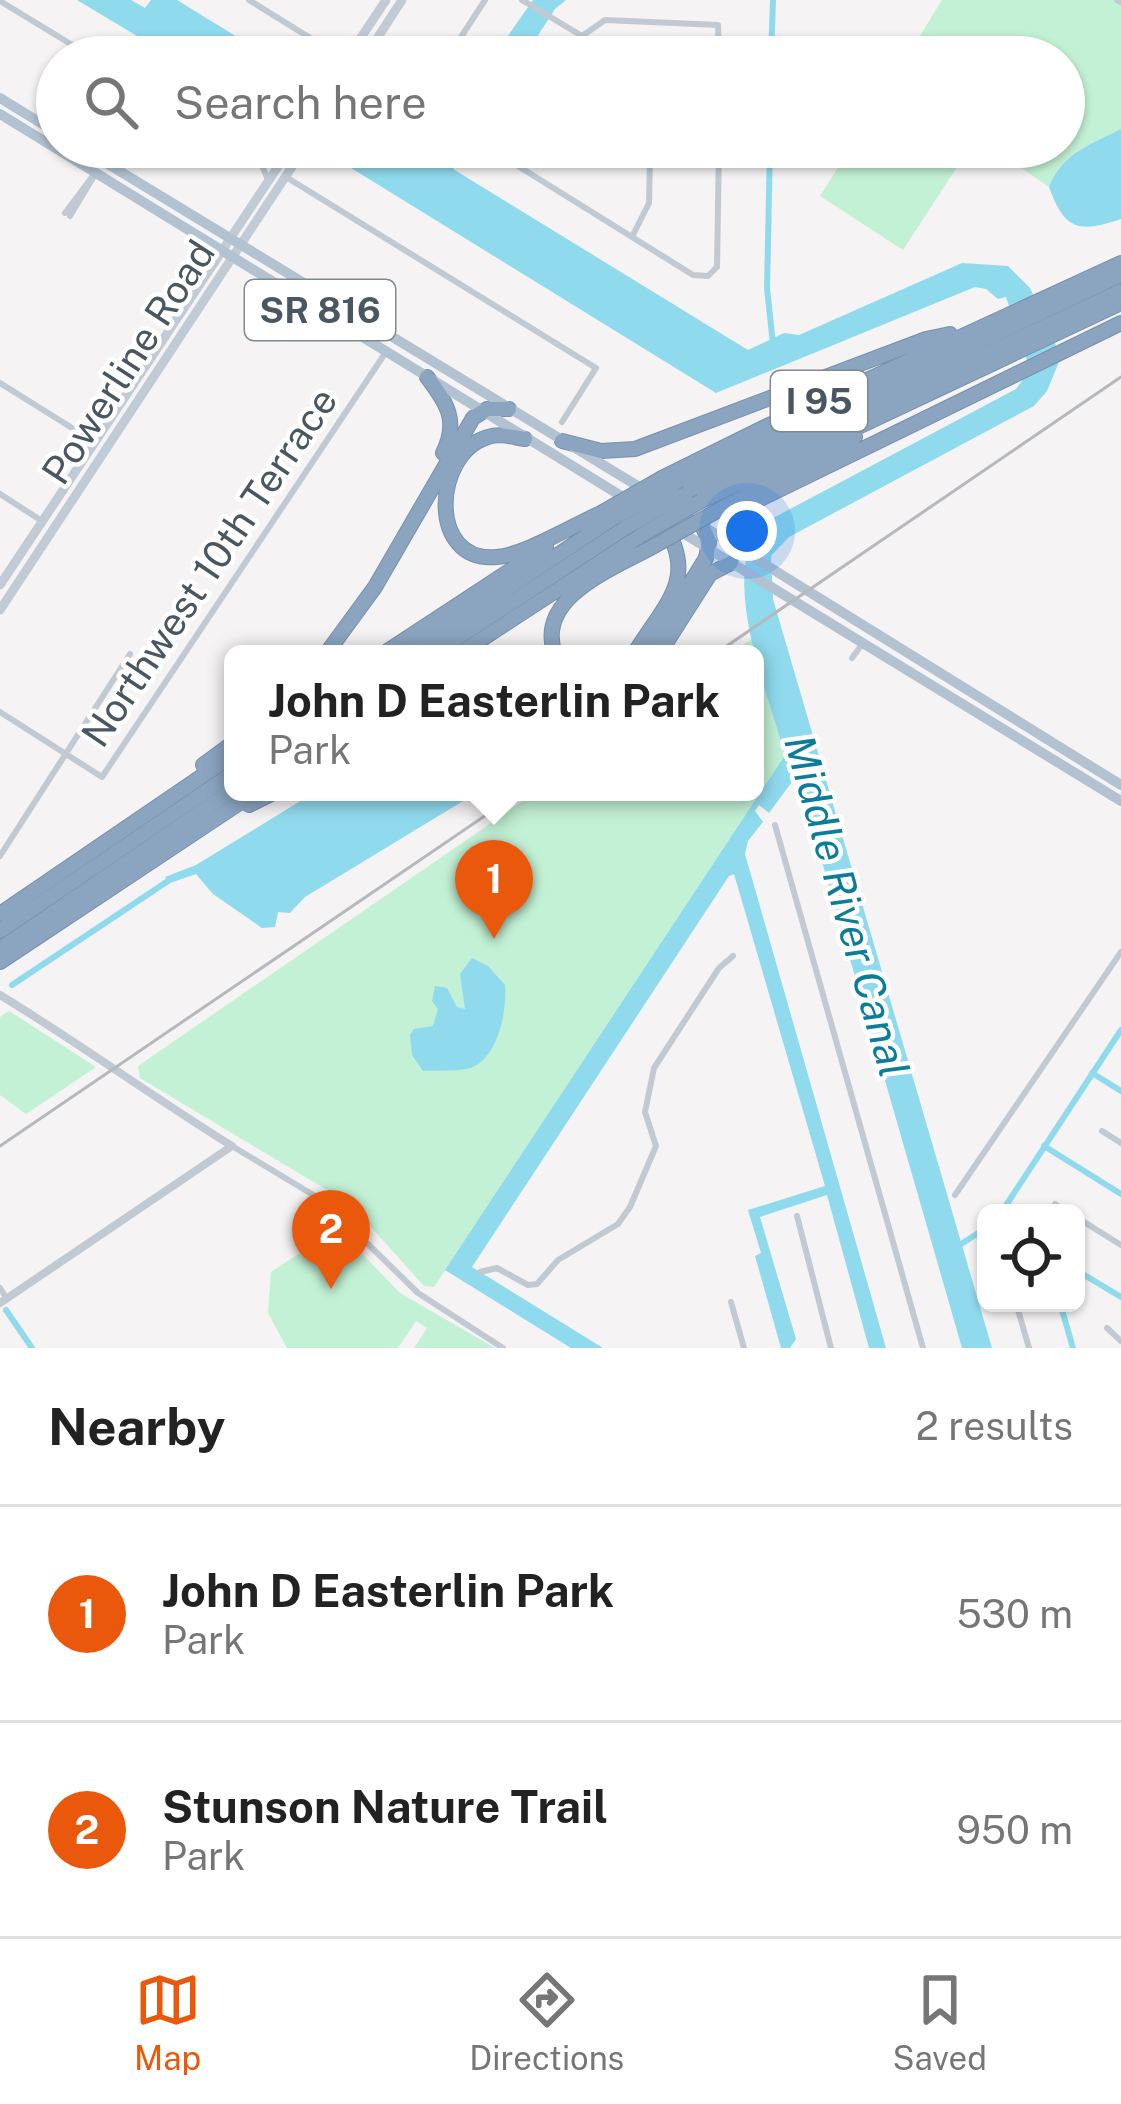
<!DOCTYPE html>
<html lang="en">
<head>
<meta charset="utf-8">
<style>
  body { margin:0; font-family:"Public Sans",sans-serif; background:#f6f6f6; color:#222 }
  .controls { position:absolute; right:36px; bottom:36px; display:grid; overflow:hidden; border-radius:18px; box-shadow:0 3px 9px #0004 }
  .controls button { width:108px; height:108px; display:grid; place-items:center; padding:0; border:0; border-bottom:3px solid #e0e0e0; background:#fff; color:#222; font:60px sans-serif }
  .you { position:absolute; left:747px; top:531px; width:42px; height:42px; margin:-30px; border:9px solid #fff; border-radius:50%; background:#1a73e8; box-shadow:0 0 0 18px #1a73e833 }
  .badge { display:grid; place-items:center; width:78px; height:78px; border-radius:50%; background:#ea580c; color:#fff; font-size:39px; font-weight:700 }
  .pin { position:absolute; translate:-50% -99px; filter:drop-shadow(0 3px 6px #0008) }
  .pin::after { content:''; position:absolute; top:63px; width:42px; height:36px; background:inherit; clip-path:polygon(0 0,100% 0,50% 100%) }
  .popup { position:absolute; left:224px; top:645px; width:540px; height:156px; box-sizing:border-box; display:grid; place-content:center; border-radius:18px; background:#fff; filter:drop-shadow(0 3px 9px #0005); font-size:39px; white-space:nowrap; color:#767676 }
  .popup b { font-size:45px; color:#222 }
  .popup::after { content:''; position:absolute; left:50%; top:100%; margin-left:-24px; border:24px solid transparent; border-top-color:#fff }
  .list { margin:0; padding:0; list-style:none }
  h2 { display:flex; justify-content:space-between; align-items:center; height:156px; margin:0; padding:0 48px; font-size:51px }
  h2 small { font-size:39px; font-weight:400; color:#767676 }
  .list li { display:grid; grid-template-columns:78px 1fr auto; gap:36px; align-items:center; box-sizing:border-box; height:216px; padding:0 48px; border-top:3px solid #e0e0e0 }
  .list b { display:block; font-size:45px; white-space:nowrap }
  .list p { margin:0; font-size:39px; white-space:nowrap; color:#767676 }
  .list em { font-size:39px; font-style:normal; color:#767676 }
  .icon { flex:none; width:66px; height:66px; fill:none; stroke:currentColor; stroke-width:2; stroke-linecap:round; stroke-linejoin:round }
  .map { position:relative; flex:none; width:1121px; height:1348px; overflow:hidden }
  .search { position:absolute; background:#fff; box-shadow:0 3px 9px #0004; left:36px; right:36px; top:36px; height:132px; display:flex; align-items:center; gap:30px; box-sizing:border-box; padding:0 42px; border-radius:66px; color:#767676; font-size:45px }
  .sheet { height:588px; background:#fff }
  nav { display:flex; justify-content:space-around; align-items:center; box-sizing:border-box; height:168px; border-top:3px solid #e0e0e0; background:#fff; font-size:33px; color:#767676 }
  nav a { display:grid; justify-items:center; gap:6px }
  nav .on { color:#ea580c }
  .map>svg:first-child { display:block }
</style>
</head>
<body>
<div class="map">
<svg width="1121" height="1348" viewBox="0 0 1121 1348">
  <rect width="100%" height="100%" fill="#f5f3f3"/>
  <path fill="#c3f1d5" d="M 942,0 L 1121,0 L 1121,129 C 1091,144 1061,154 1049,187 L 991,147 L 1064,147 L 1064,57 L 907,57 Z
    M 851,147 L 970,147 L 903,250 L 820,196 Z
    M 753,638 L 785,755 L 434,1287 L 424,1286 L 361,1216 L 327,1190 L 140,1078 L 138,1066 L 536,792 L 755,792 L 755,654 L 731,654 Z
    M 9,1011 L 96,1067 L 26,1114 L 0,1095 L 0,1017 Z
    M 329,1234 L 345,1236 L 400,1293 L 495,1348 L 414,1348 L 427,1328 L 416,1321 L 398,1348 L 287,1348 L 268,1313 L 271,1272 Z"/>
  <path fill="#90daee" d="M 77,0 L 131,0 L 145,8 L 151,0 L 177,0 L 270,57 L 172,57 Z
    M 533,0 L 566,0 L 555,9 L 524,57 L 493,57 Z
    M 1121,129 L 1121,219 C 1079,233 1065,231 1049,187 C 1061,154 1091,144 1121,129 Z
    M 317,147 L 418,147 L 429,154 L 433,147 L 466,147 L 453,169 L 748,350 L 784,333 L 799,335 L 962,263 L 1008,266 L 1030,288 L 1061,357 L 1047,391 L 1034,406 L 789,537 L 771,556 L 773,599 L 992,1348 L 962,1348 L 797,775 L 769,813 L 759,805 L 755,811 L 763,822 L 748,841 L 745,854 L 886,1348 L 869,1348 L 827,1195 L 760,1217 L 796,1339 L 790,1348 L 781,1348 L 755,1256 L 761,1253 L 748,1210 L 825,1186 L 734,874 L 729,876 L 472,1267 L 603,1348 L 571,1348 L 445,1270 L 785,755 C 769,695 719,580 760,525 L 1016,389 L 1030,370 L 1006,297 L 998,299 L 986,289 L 975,287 L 716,393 Z
    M 315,792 L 478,792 L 305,897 L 290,913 L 278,912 L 275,927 L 262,928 L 213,894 L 196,874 L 170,883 L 165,877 L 196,865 Z
    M 472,958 L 488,966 L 505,985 C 507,1010 499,1055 473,1067 C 461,1072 437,1070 423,1071 L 412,1055 L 410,1035 L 414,1029 L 433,1026 L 438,1009 L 432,1001 L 435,986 L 447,988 L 457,1007 L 465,1009 L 460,974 Z"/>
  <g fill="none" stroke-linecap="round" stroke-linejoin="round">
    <path stroke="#90daee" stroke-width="6" d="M 771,57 L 773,0
      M 770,147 L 767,288 L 773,344
      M 12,985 L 168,881
      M 1092,1073 L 1121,1091
      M 1044,1146 L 1121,1194
      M 1001,1213 L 1121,1030
      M 958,1246 L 986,1228
      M 1076,1270 L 1121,1297
      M 1060,1303 L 1073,1348
      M 6,1310 L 32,1348"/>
    <defs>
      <path id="motorway" d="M 427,377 C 447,403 459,421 443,453
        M 525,439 C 512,437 500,433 488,437 C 433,453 427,564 497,557 C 524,555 574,525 601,513
        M 562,441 L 601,451 L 635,449 L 926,339 L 950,334
        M 662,478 L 765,427 L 1121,263
        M 673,485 L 1121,275
        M 687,493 L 1121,291
        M 701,501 L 1121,303
        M 717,511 L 855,437
        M 746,553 L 736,522 L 746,506 L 1121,323
        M 326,654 L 375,587 L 473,418 L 487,409 L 509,409
        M 383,654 L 546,547
        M 408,654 L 612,519
        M 433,654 L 625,528
        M 459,654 L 640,536
        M 555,654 C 534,597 615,568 654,546
        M 634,654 C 666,602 700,578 661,520
        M 647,654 L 706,558 L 709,542 L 702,525
        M 659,654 L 710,574 L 731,563
        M 203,765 L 233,743
        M 249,805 L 275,792
        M 0,914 L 233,755
        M 0,931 L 233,773
        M 0,949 L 233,790
        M 0,962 L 256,792"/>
    </defs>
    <use href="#motorway" stroke="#7690ad" stroke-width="16"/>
    <path stroke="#c1cad2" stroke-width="6" d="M 249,0 L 341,57
      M 522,0 L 582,36
      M 1117,0 L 1121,2
      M 0,1 L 92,57
      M 448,57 L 485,0
      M 569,57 L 582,36 L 605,20 L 718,25 L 719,57
      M 238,147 L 260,160 L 268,180
      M 511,147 L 507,154 L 518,166 L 693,275 L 708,276 L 717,267 L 719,147
      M 618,147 L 633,156 L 719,160
      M 286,177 L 596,368 L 562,422
      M 65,213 L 95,173
      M 70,216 L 94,176
      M 632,237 L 649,203 L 650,158
      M 0,383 L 93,441
      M 0,494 L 42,521
      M 852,658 L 863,643
      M 0,712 L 102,777 L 386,352
      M 775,825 L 923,1348
      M 0,856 L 130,654
      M 1102,1131 L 1121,1143
      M 232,1146 L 325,1202 L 418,1293 L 503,1348
      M 955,1195 L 1121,952
      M 1055,1204 L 1069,1213
      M 797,1216 L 831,1348
      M 1076,1217 L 1121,1245
      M 480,1272 L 497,1268 L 528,1285 L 537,1284 L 558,1260 L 618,1224 L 630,1207 L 656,1146 L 645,1112 L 654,1068 L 719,968 L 733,956
      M 0,1288 L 7,1299
      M 731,1302 L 744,1348
      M 1016,1303 L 1029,1348
      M 1107,1328 L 1121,1341"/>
    <path stroke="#c1cad2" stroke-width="8" d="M 0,995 C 79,1043 153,1097 232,1146 L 0,1303"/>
    <path stroke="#c1cbd6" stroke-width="9" d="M 348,57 L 386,0
      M 365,57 L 402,0
      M 0,585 L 291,147
      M 0,610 L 305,147"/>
    <path stroke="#b3c2d1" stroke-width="10" d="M 0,98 L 57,133
      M 0,114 L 631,502
      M 80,147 L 646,491
      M 677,510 L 1121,785
      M 678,530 L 1121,801"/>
    <use href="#motorway" stroke="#8ba5c1" stroke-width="14"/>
    <path stroke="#b5b8bd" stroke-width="3" d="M 715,654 L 1121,377
      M 0,1146 L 520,792"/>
    <defs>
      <path id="motorway-bridge" d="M 601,513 L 662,478
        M 612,519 L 673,485
        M 625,528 L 687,493
        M 640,536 L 701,501
        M 654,546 L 717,511"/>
    </defs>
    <use href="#motorway-bridge" stroke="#7690ad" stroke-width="16" stroke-linecap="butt"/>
    <use href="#motorway-bridge" stroke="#8ba5c1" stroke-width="14"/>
  </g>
  <g text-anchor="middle" stroke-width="9" stroke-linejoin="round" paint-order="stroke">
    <g fill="#fff" stroke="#808990" stroke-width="3">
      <rect x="245" y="280" width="150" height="60" rx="9"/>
      <rect x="771" y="371" width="96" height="60" rx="9"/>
    </g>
    <g font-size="36" font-weight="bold" fill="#4a5661">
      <text x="320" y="323">SR 816</text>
      <text x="819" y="414">I 95</text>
    </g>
    <g font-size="39" fill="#4a5661" stroke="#fff">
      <text transform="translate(128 362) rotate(-57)" y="14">Powerline Road</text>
      <text transform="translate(209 567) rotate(-56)" y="14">Northwest 10th Terrace</text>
    </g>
    <g font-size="42" font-style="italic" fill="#0c7c9b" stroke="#fff">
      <text transform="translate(847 906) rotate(74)" y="15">Middle River Canal</text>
    </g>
  </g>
</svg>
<div class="controls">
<button><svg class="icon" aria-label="locate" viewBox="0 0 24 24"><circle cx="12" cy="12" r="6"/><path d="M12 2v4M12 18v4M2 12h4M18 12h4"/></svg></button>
</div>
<div class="you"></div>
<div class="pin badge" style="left:494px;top:939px">1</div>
<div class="popup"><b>John D Easterlin Park</b>Park</div>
<div class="pin badge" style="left:331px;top:1289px">2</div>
<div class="search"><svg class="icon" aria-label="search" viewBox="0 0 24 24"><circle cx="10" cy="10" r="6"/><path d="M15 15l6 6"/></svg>Search here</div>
</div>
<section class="sheet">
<h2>Nearby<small>2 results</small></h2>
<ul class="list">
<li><span class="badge">1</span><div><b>John D Easterlin Park</b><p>Park</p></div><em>530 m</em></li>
<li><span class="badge">2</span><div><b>Stunson Nature Trail</b><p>Park</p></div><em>950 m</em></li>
</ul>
</section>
<nav>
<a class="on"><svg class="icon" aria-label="map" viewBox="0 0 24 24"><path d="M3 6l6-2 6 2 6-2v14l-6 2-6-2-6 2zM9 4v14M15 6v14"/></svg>Map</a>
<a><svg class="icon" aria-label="directions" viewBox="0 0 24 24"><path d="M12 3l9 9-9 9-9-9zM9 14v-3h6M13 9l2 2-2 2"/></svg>Directions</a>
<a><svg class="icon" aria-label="saved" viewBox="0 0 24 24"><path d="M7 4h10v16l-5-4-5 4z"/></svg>Saved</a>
</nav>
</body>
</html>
